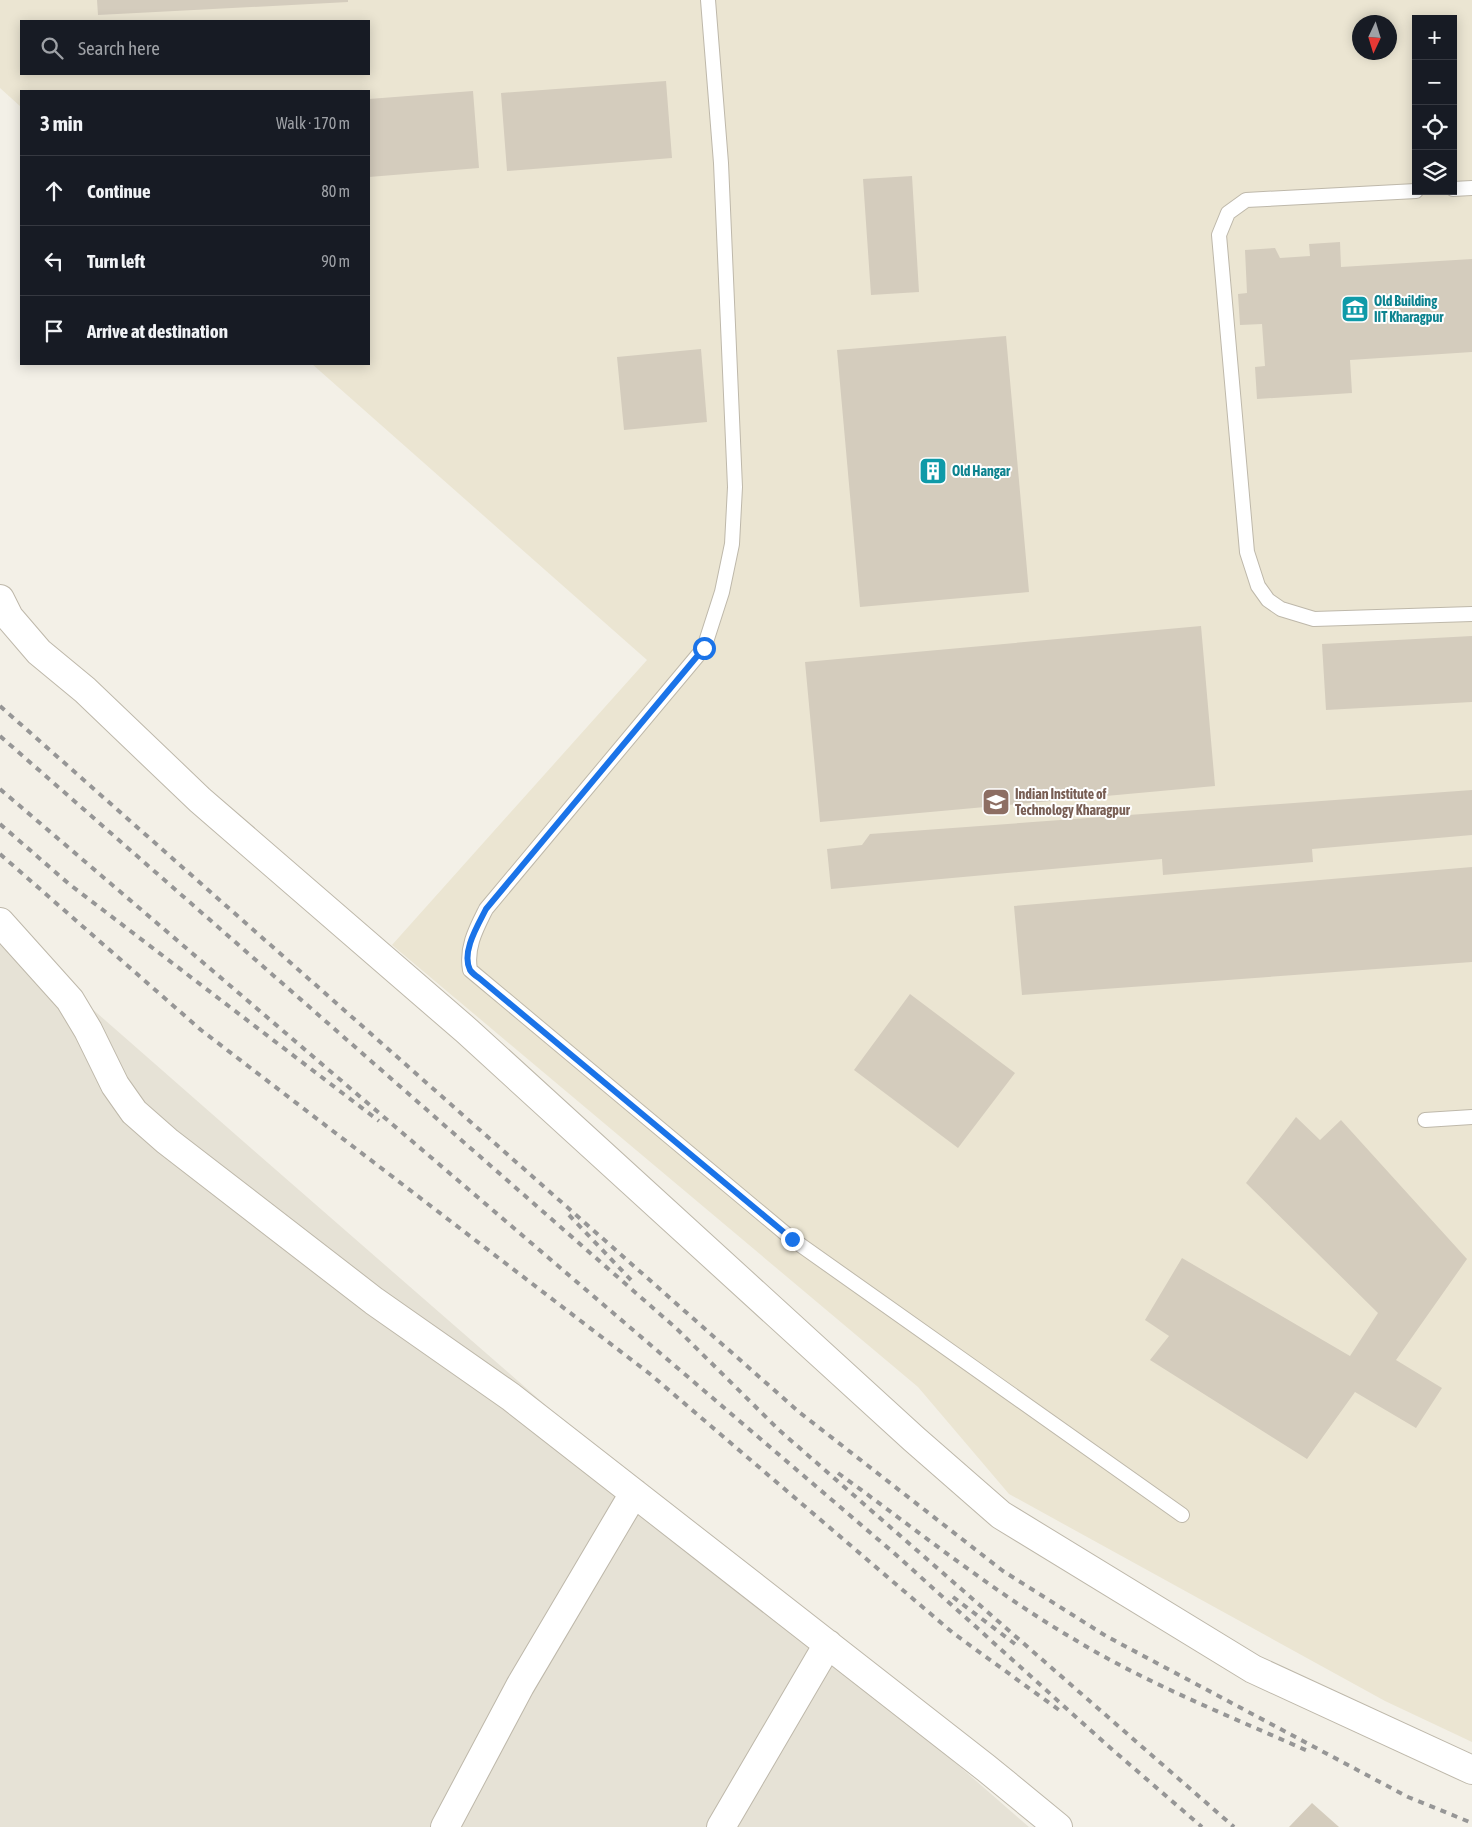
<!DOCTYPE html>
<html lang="en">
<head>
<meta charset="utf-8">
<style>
  body { margin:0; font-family:"Asap Condensed",sans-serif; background:#242831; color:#f1f3f6 }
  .controls { position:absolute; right:15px; top:15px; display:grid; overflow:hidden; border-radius:0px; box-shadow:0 2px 12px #0003 }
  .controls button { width:45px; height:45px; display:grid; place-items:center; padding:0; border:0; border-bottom:1px solid #363941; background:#171b24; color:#f1f3f6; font:25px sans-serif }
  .compass { position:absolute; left:1352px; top:15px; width:45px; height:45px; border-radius:50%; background:#171b24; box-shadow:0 2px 12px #0003; rotate:184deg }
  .stop { position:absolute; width:15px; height:15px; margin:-11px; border:4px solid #1a73e8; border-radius:50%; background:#fff }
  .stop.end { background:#1a73e8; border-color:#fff; box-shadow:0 1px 5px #0008 }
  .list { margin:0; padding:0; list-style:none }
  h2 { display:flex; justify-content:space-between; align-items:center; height:65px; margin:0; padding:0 20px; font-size:21px }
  h2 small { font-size:16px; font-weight:400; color:#9ea1a6 }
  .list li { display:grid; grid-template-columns:32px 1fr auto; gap:15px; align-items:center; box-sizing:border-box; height:70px; padding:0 20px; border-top:1px solid #363941 }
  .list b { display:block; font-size:19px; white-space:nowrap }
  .list em { font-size:16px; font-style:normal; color:#9ea1a6 }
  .icon { flex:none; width:28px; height:28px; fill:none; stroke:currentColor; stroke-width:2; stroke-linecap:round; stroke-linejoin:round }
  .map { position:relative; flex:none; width:1472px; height:1827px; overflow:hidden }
  .search { position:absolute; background:#171b24; box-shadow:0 2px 12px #0003; left:20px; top:20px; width:350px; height:55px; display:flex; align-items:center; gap:12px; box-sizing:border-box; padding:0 18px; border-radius:0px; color:#9ea1a6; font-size:19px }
  .panel { position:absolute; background:#171b24; box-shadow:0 2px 12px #0003; left:20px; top:90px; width:350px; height:275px; border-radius:0px }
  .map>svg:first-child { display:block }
</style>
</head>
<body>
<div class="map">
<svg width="1472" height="1827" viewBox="0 0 1472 1827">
  <rect width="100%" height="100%" fill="#f3f0e7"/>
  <path fill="#e6e2d6" d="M 0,928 L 236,1135 L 1029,1827 L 0,1827 Z"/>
  <path fill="#ebe5d2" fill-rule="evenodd" d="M 0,0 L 1472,0 L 1472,1742 L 1385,1701 L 1009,1494 L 918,1387 L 392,945 L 647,660 L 312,364 L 369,364 L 369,91 L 21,91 L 21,107 L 0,88 ZM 1416,19 L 1453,19 L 1453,191 L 1416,191 ZM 21,21 L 369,21 L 369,74 L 21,74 ZM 1360,22 L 1390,22 L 1390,52 L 1360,52 Z"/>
  <path fill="#d4ccbd" d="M 97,0 L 348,0 L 348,2 L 98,15 Z
    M 666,81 L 672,158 L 507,171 L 501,93 Z
    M 473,91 L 479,168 L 369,177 L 369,99 Z
    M 912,176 L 919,292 L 871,295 L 863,179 Z
    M 1340,242 L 1341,267 L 1472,259 L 1472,352 L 1350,360 L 1352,393 L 1257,399 L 1255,367 L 1265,366 L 1262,324 L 1240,325 L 1238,294 L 1247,293 L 1245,250 L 1275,248 L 1280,258 L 1310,256 L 1309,244 Z
    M 1006,336 L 1029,592 L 860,607 L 837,350 Z
    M 701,349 L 707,422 L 624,430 L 617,357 Z
    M 1201,626 L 1215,786 L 820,822 L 805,662 Z
    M 1472,636 L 1472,702 L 1326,710 L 1322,644 Z
    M 1472,790 L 1472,835 L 1312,849 L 1313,862 L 1163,875 L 1162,859 L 831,889 L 827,849 L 862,845 L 870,834 Z
    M 1472,867 L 1472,962 L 1022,995 L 1014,906 Z
    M 910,994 L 1015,1073 L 958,1148 L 854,1070 Z
    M 1296,1117 L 1320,1140 L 1341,1120 L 1467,1259 L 1396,1360 L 1442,1388 L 1416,1428 L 1355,1392 L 1307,1459 L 1150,1360 L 1169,1336 L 1145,1320 L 1182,1258 L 1350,1356 L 1378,1313 L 1246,1183 Z
    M 1312,1803 L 1339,1827 L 1289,1827 Z"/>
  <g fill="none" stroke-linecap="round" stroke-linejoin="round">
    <defs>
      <path id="service" d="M 708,0 L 721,163 L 735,487 L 732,544 L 722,592 L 704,648 L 486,909 C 476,929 466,947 470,970 L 792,1239 L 1182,1515
        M 1453,189 L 1472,188
        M 1416,191 L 1246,200 L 1228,213 L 1219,235 L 1247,552 L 1258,586 L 1268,600 L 1281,609 L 1314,619 L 1472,614
        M 1425,1120 L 1472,1117"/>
      <path id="minor" d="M 0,599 L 9,617 L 39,652 L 85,690 L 200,800 L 467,1031 L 914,1439 L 1001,1515 L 1253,1669 L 1472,1770
        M 0,922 L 70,1000 L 88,1030 L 115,1085 L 134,1112 L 167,1141 L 374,1301 L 511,1397 L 986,1768 L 1058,1827
        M 445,1827 L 520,1686 L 634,1493
        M 721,1827 L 828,1644"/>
    </defs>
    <use href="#service" stroke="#beb8aa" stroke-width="16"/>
    <use href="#minor" stroke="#beb8aa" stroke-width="30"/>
    <use href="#service" stroke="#fff" stroke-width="14"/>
    <use href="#minor" stroke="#fff" stroke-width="28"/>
    <path stroke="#969696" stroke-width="4" stroke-dasharray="6 6" stroke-linecap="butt" d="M 0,706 L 799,1412 L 1003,1571 L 1106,1636 L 1408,1797 L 1472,1823
      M 0,736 L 677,1329 L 779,1430 L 1234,1827
      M 0,789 L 894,1553 L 1107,1745 L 1202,1827
      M 0,824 L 69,884 L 379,1121
      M 0,854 L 201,1030 L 650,1374 L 953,1633 L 1059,1710
      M 569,1215 L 631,1280
      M 838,1473 C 917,1530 993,1592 1077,1641 C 1150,1685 1232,1717 1310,1752
      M 953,1597 L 1015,1644"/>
  </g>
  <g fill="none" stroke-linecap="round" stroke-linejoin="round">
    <path stroke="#1a73e8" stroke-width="6" d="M 704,648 L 486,909 C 478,925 461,952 470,970 C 472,973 476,976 479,978 L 792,1239"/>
  </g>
  <defs>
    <symbol id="museum-square" viewBox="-11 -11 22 22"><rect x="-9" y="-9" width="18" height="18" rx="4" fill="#0f9aa8" stroke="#fff"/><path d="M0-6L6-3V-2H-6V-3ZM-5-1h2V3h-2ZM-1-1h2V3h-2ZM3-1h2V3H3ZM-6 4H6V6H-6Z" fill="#fff"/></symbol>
    <symbol id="building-square" viewBox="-11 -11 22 22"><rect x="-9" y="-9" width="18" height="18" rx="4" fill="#0f9aa8" stroke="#fff"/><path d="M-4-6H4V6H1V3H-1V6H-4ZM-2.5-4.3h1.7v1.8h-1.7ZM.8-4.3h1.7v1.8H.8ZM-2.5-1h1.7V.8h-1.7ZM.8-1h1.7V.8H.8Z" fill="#fff"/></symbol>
    <symbol id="university-square" viewBox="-11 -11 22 22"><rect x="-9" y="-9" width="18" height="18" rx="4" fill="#8d6e63" stroke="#fff"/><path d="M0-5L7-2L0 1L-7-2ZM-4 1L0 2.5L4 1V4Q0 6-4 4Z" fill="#fff"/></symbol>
  </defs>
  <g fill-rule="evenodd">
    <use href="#museum-square" x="1339" y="293" width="32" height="32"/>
    <use href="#building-square" x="917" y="455" width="32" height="32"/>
    <use href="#university-square" x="980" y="786" width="32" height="32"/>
  </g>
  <g text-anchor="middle" stroke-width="4" stroke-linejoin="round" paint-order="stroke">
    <g font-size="14" font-weight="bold" fill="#0d838f" stroke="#fff" text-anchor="start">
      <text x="1374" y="306">Old Building<tspan x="1374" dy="16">IIT Kharagpur</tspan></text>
      <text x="952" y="476">Old Hangar</text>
    </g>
    <g font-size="14" font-weight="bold" fill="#785e54" stroke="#fff" text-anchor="start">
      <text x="1015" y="799">Indian Institute of<tspan x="1015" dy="16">Technology Kharagpur</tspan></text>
    </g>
  </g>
</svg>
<div class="controls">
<button>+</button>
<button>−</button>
<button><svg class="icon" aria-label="locate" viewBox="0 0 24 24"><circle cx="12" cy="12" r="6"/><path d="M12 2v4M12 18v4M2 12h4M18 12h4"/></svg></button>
<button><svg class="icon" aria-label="layers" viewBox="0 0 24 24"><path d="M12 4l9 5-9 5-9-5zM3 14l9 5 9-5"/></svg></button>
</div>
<svg class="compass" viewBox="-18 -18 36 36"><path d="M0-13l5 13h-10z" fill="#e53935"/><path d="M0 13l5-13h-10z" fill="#9ea1a6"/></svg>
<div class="stop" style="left:704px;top:648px"></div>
<div class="stop end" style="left:792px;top:1239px"></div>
<div class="search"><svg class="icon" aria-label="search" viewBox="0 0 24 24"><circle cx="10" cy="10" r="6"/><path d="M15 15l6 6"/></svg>Search here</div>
<section class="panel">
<h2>3 min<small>Walk · 170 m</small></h2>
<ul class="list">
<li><svg class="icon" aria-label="ahead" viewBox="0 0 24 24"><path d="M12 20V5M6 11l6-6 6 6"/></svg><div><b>Continue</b></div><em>80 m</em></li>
<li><svg class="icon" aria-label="left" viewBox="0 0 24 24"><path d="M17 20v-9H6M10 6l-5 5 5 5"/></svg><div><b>Turn left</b></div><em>90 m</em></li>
<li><svg class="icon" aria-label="arrive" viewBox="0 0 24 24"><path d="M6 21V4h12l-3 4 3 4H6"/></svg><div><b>Arrive at destination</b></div></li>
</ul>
</section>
</div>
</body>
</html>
